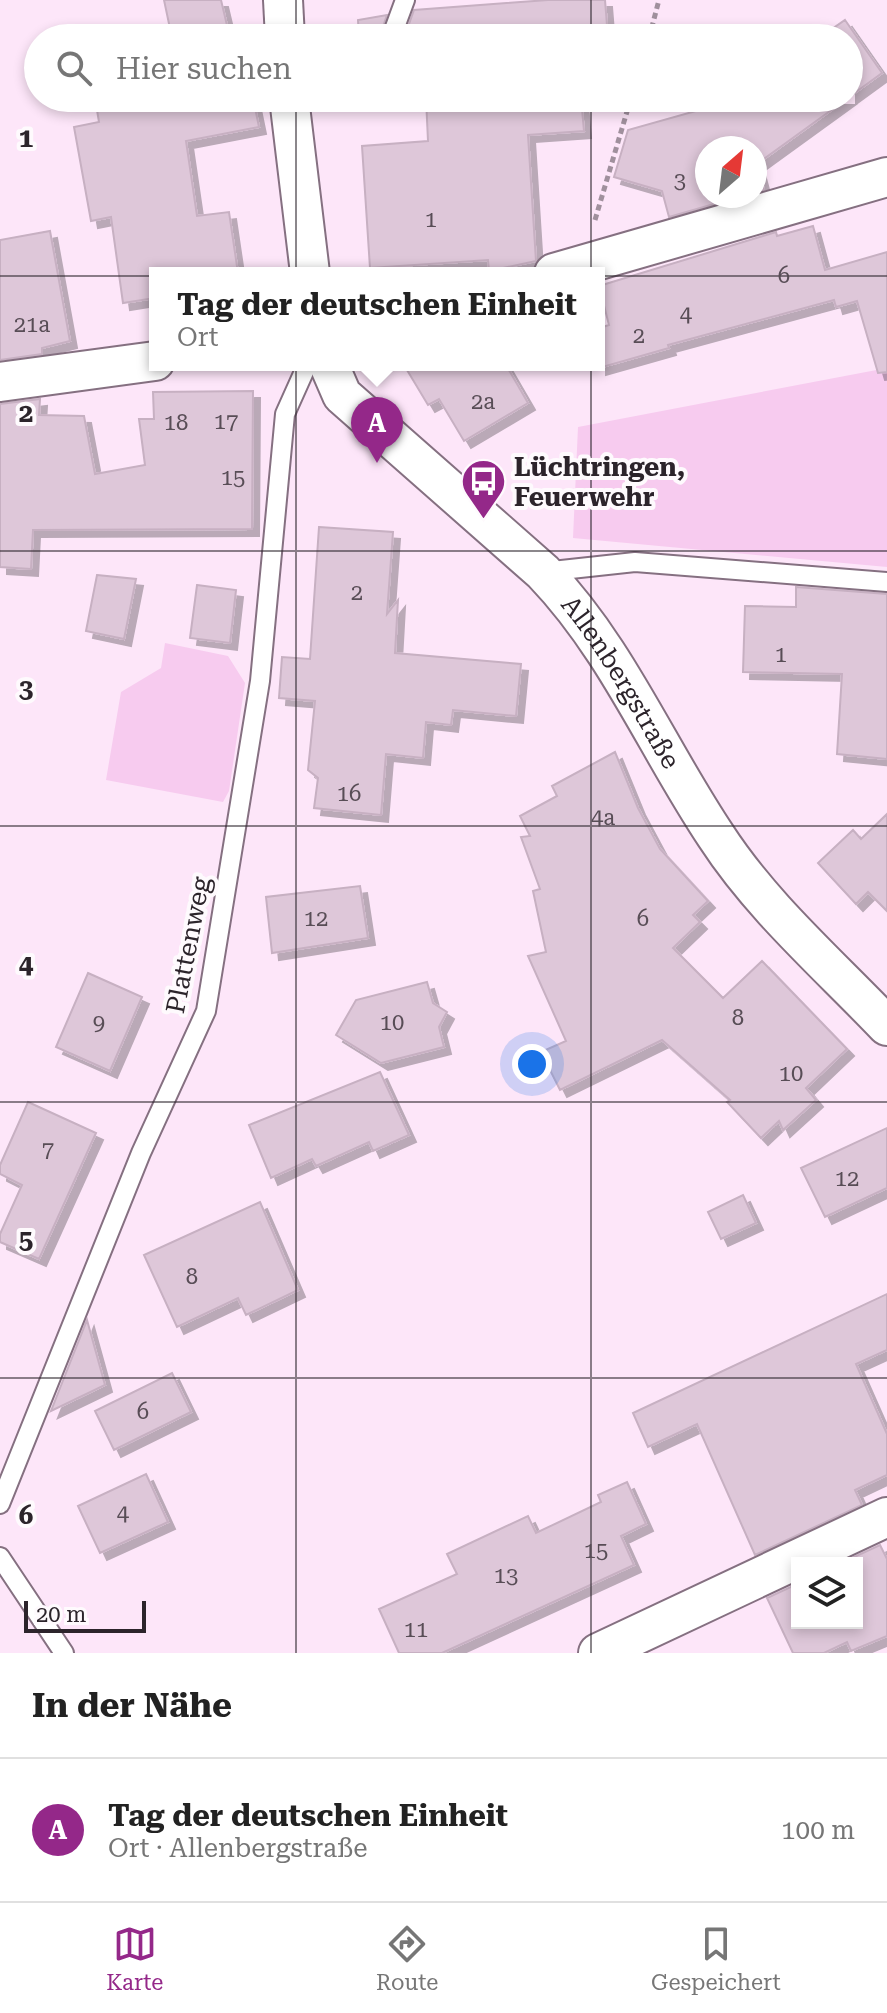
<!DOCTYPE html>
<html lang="de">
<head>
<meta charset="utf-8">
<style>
  body { margin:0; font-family:"Roboto Serif",serif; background:#f2f2f2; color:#222 }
  .controls { position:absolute; right:24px; bottom:24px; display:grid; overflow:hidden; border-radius:0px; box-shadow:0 4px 12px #0003 }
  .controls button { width:72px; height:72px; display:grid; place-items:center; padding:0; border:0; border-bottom:2px solid #e0e0e0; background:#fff; color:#222; font:40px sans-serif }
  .compass { position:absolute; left:695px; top:136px; width:72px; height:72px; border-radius:50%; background:#fff; box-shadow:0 4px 12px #0003; rotate:28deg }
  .scale { position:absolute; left:24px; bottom:20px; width:122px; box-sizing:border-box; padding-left:8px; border:4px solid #2c242b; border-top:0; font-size:22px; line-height:28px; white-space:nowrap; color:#2c242b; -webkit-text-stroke:6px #fefafd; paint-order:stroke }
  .you { position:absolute; left:532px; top:1064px; width:28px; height:28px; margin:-20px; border:6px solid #fff; border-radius:50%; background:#1a73e8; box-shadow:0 0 0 12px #1a73e833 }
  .badge { display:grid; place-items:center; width:52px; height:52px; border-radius:50%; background:#942889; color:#fff; font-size:26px; font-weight:700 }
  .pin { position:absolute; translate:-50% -66px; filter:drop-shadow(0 2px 4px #0008) }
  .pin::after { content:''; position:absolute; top:42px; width:28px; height:24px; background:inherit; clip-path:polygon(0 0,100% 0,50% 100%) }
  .popup { position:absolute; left:149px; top:267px; width:456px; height:104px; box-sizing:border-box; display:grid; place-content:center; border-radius:0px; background:#fff; filter:drop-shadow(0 2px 6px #0005); font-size:26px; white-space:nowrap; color:#767676 }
  .popup b { font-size:30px; color:#222 }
  .popup::after { content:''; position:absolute; left:50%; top:100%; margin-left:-16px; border:16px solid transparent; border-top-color:#fff }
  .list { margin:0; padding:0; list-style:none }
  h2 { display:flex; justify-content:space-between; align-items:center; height:104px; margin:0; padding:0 32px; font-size:34px }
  h2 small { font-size:26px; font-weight:400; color:#767676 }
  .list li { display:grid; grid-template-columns:52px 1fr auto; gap:24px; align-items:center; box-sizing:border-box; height:144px; padding:0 32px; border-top:2px solid #e0e0e0 }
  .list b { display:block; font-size:30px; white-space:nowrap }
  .list p { margin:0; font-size:26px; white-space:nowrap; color:#767676 }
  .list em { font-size:26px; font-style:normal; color:#767676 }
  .icon { flex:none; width:44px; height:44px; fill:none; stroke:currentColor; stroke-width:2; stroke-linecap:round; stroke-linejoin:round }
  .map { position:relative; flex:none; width:887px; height:1653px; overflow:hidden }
  .search { position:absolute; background:#fff; box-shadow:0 4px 12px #0003; left:24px; right:24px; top:24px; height:88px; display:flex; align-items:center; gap:20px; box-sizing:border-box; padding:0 28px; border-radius:44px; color:#767676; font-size:30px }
  .sheet { height:248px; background:#fff }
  nav { display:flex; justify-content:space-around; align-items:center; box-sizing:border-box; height:112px; border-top:2px solid #e0e0e0; background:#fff; font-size:22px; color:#767676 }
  nav a { display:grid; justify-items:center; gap:4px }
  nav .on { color:#942889 }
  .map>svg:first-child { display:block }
</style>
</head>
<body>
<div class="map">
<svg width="887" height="1653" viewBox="0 0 887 1653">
  <defs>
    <filter id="shadow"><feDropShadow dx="7" dy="7" stdDeviation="0" flood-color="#0004"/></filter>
  </defs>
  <rect width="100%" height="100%" fill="#fde6f9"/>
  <path fill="#f7cbef" d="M 887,368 L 887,567 L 573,538 L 578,427 Z
    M 165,643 L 228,656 L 245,683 L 229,791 L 223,802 L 106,780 L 121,692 L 161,668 Z"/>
  <path fill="#dec7d9" stroke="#c7b0c2" stroke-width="2" filter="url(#shadow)" d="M 164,0 L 221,0 L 230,38 L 172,38 Z
    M 548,0 L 605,0 L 608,38 L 404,38 L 414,10 Z
    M 387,15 L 379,38 L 359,38 L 358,20 Z
    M 845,20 L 882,73 L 849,97 L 849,38 L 819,38 Z
    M 179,98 L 253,98 L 259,127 L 186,141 L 197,216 L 229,212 L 238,273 L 155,273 L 155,298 L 123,303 L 111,217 L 91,221 L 74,127 L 99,122 L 96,104 L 180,104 Z
    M 426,98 L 581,98 L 584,131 L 528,135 L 536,261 L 489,271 L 488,260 L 370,268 L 362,146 L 428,141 Z
    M 742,98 L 848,98 L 757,164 L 764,190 L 755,192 L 755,148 L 707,148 L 707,196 L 742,196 L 669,217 L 662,191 L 614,177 L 628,130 Z
    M 813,226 L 825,270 L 887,252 L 887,372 L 878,373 L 857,301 L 836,307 L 834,300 L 668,345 L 669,348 L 599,368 L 599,328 L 609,325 L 599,286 L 776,232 L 777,236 Z
    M 50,231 L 70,341 L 42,348 L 42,354 L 0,360 L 0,240 Z
    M 404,365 L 506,365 L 528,403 L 464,441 L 439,399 L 428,405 Z
    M 253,391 L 252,529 L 33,530 L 31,569 L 0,567 L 0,404 L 40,399 L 39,415 L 84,416 L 95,474 L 145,465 L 139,419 L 154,419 L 153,392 Z
    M 319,527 L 393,532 L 387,614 L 398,600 L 395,653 L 521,664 L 516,716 L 453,710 L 451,725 L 426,722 L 423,758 L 386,754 L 381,815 L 314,808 L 318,778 L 308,770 L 315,701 L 279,698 L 282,657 L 310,659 Z
    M 97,575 L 136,579 L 124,639 L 86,631 Z
    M 197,585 L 236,590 L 230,643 L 190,638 Z
    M 796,587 L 887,594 L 887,759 L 837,754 L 842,674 L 743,672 L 745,606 L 796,607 Z
    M 615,752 L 638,808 L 660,849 L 708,901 L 693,915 L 700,922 L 673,948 L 723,998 L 762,961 L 847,1049 L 806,1088 L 816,1100 L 783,1130 L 779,1121 L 761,1138 L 727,1102 L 730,1100 L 662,1040 L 560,1090 L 541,1052 L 566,1041 L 528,956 L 546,952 L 533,891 L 540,889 L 521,837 L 530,836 L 520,816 L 557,796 L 552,786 Z
    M 887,814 L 887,911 L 868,892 L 856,904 L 818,863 L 853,830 L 861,839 Z
    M 360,886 L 368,938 L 272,953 L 266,897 Z
    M 88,973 L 142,997 L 110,1071 L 56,1047 Z
    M 427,982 L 433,1003 L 447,1012 L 439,1027 L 444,1047 L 381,1063 L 336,1035 L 356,1000 Z
    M 380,1072 L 409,1135 L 373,1151 L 369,1142 L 316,1166 L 312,1159 L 271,1178 L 249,1125 Z
    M 28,1102 L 96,1133 L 39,1259 L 0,1242 L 0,1234 L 22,1185 L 0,1174 L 0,1165 Z
    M 887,1128 L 887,1188 L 825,1217 L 801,1168 Z
    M 743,1195 L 756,1223 L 721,1239 L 708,1212 Z
    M 260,1202 L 298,1290 L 246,1315 L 238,1298 L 177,1327 L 144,1255 Z
    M 887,1294 L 887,1350 L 856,1364 L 887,1434 L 887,1475 L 855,1490 L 862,1505 L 755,1555 L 697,1424 L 648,1447 L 633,1413 Z
    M 87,1320 L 105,1385 L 51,1411 L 62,1383 Z
    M 172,1373 L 191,1412 L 114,1450 L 95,1411 Z
    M 146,1474 L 168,1522 L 100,1553 L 78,1506 Z
    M 627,1482 L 646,1524 L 621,1536 L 634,1565 L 442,1653 L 399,1653 L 379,1609 L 457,1574 L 447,1554 L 528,1516 L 536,1533 L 601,1502 L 598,1495 Z
    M 880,1545 L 887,1559 L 887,1636 L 851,1651 L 847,1642 L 824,1653 L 793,1653 L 767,1598 L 797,1584 L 797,1623 L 857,1623 L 857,1563 L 841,1563 Z"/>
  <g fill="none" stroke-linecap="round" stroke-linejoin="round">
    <defs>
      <path id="service" d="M 391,38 L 405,0
        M 543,572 L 635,562 L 887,582
        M 0,1504 L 141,1153 L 206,1011 L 260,681 L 285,414 L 307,365
        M 0,1557 L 64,1653"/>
      <g id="minor">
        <path d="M 283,0 L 285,38"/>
        <path d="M 289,98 L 310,273"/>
        <path d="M 554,273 L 887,177"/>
        <path id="s1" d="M 329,365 L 342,395 L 543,572 C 617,649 657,748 716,836 C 762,907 829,965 887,1026"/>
        <path d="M 0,382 L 155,361"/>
        <path d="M 598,1653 L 887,1517"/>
      </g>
    </defs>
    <use href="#service" stroke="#857081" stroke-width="22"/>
    <use href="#minor" stroke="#857081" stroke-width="42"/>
    <path stroke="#a0909d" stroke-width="5" stroke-dasharray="6 4" stroke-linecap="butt" d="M 649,38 L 659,0
      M 595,220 L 631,98"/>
    <use href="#service" stroke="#fff" stroke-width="18"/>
    <use href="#minor" stroke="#fff" stroke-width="38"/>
  </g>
  <path fill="none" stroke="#2c242b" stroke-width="2" stroke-opacity="0.55" d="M 296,0 L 296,38M 591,0 L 591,38M 296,98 L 296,1653M 591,98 L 591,1653M 0,276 L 887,276M 0,551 L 887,551M 0,826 L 887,826M 0,1102 L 887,1102M 0,1378 L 887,1378"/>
  <defs>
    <symbol id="bus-pin" viewBox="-11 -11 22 30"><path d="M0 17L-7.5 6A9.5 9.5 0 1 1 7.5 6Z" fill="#942889" stroke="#fefafd"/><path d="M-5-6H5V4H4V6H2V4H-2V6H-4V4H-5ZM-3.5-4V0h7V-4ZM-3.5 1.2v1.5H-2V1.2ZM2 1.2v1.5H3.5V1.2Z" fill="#fff"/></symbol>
  </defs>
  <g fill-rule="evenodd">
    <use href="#bus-pin" x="458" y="456" width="51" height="69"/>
  </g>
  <g text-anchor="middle" stroke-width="8" stroke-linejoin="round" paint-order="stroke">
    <g font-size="22" fill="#584d56">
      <text x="680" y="188">3</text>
      <text x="431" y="227">1</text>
      <text x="784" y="283">6</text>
      <text x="686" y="322">4</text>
      <text x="32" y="332">21a</text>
      <text x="639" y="343">2</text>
      <text x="483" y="409">2a</text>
      <text x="226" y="429">17</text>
      <text x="176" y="430">18</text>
      <text x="233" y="485">15</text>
      <text x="357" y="600">2</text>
      <text x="781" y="662">1</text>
      <text x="349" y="801">16</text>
      <text x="603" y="825">4a</text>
      <text x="316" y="926">12</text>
      <text x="643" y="926">6</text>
      <text x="738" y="1025">8</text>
      <text x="99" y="1030">9</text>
      <text x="392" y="1030">10</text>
      <text x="791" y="1081">10</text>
      <text x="48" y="1157">7</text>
      <text x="847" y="1186">12</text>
      <text x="192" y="1284">8</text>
      <text x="143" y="1419">6</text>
      <text x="123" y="1521">4</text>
      <text x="596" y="1558">15</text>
      <text x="506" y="1583">13</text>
      <text x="416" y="1637">11</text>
    </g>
    <g font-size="26" font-weight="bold" fill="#2c242b" stroke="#fefafd" text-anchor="start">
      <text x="514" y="476">Lüchtringen,<tspan x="514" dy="30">Feuerwehr</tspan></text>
    </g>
    <g font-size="26" fill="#2c242b" stroke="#fefafd">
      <text dy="9" stroke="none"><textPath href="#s1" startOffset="436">Allenbergstraße</textPath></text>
      <text transform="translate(188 945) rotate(-79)" y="9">Plattenweg</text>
    </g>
  </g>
  <g font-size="26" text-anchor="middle" font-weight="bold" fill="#2c242b" stroke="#fefafd" stroke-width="8" stroke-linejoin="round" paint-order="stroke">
    <text x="26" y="147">1</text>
    <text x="26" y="422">2</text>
    <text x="26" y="698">3</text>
    <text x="26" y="973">4</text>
    <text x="26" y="1249">5</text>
    <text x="26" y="1524">6</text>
  </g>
</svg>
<div class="controls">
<button><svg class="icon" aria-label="layers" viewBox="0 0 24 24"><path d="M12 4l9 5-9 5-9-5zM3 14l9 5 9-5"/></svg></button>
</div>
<svg class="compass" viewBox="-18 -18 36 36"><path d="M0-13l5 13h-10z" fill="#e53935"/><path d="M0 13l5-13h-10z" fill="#767676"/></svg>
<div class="scale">20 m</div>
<div class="you"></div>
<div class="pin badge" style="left:377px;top:463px">A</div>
<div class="popup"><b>Tag der deutschen Einheit</b>Ort</div>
<div class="search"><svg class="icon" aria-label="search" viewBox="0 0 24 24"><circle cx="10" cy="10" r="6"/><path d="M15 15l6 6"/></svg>Hier suchen</div>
</div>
<section class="sheet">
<h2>In der Nähe<small></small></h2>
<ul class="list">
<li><span class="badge">A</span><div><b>Tag der deutschen Einheit</b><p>Ort · Allenbergstraße</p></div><em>100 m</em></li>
</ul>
</section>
<nav>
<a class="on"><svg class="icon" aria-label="map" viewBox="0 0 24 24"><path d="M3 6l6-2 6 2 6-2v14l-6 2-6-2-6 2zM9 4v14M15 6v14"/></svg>Karte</a>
<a><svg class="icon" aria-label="directions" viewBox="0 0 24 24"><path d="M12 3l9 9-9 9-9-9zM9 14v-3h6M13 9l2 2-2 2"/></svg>Route</a>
<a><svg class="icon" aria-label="saved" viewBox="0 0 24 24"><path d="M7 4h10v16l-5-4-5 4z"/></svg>Gespeichert</a>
</nav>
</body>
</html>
